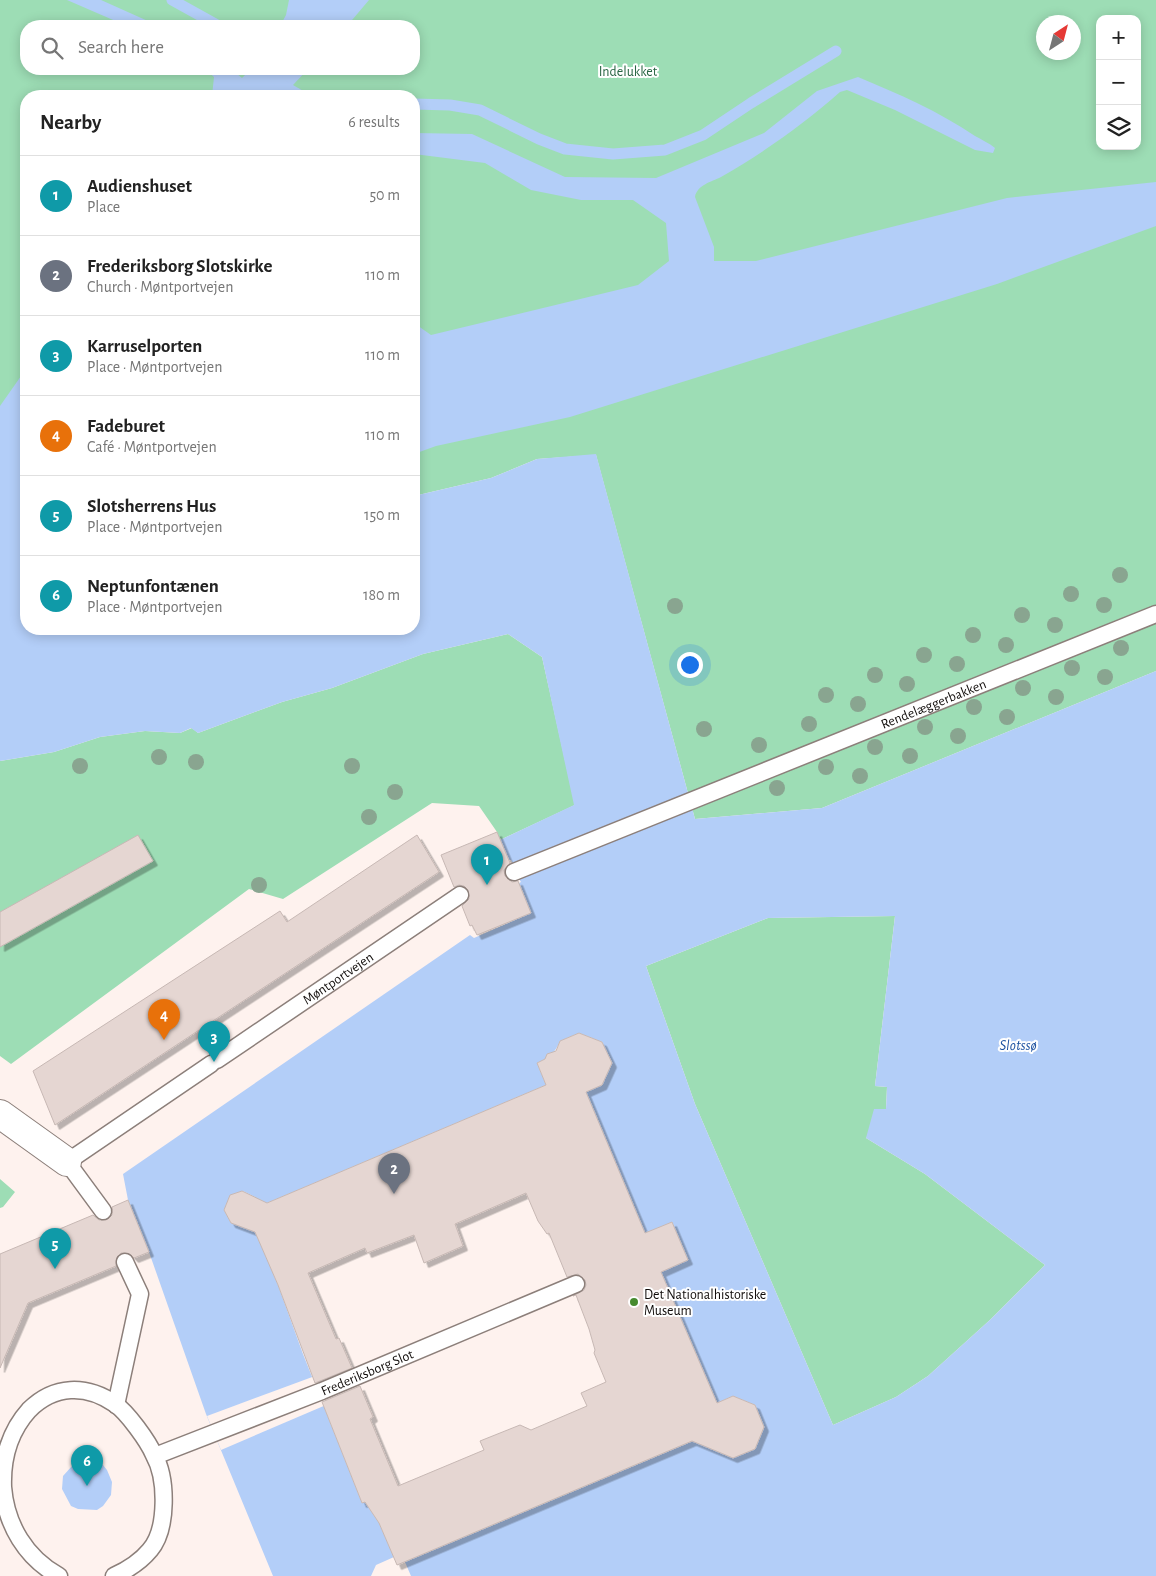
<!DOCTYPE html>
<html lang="en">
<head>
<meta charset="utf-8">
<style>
  body { margin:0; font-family:"Alegreya Sans",sans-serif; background:#f6f6f6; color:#222 }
  .controls { position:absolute; right:15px; top:15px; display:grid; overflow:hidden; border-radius:10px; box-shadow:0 2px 12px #0003 }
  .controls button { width:45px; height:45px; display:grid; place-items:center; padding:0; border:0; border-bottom:1px solid #e0e0e0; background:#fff; color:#222; font:25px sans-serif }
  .compass { position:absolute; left:1036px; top:15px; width:45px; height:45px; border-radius:50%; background:#fff; box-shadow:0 2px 12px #0003; rotate:36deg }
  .you { position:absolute; left:689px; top:664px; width:18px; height:18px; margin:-12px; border:4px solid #fff; border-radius:50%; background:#1a73e8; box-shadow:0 0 0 8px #1a73e833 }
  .badge { display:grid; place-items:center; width:32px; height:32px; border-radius:50%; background:#1a73e8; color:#fff; font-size:16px; font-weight:700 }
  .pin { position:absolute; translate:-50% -41px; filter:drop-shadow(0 1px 2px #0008) }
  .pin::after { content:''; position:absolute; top:26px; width:18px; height:15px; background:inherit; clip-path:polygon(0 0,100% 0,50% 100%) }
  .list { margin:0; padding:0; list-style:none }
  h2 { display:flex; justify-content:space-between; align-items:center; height:65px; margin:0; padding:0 20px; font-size:21px }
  h2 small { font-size:16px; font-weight:400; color:#767676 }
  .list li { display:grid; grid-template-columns:32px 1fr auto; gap:15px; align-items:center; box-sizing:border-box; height:80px; padding:0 20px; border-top:1px solid #e0e0e0 }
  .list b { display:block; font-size:19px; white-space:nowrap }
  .list p { margin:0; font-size:16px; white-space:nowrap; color:#767676 }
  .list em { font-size:16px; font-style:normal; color:#767676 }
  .icon { flex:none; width:28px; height:28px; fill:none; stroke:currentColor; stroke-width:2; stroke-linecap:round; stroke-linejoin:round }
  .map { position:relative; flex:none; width:1156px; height:1576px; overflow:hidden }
  .search { position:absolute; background:#fff; box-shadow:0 2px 12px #0003; left:20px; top:20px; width:400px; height:55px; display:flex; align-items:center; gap:12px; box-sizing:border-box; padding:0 18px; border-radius:20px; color:#767676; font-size:19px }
  .panel { position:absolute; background:#fff; box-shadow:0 2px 12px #0003; left:20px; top:90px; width:400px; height:545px; border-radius:20px }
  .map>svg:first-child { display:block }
</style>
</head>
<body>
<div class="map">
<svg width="1156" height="1576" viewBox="0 0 1156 1576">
  <defs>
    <filter id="shadow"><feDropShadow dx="4.5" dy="4.5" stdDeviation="0" flood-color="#0004"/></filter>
  </defs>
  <rect width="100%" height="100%" fill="#fef2ee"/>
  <path fill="#9dddb5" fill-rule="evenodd" d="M 0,0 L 1156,0 L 1156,671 L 822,808 L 695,819 L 596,455 L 537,459 L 491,478 L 414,496 L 414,96 L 26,96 L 26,538 L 0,542 ZM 1100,19 L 1137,19 L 1137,146 L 1100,146 ZM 1044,22 L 1074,22 L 1074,52 L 1044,52 ZM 26,26 L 414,26 L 414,69 L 26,69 Z
    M 508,634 L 542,657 L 575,805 L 500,840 L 497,832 L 479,806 L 432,803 L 283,899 L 249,889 L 11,1064 L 0,1056 L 0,761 L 54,752 L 100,737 L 145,731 L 180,733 L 192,728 L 198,733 L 282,702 L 332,688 L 423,654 Z
    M 895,916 L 875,1086 L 887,1087 L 886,1109 L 866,1138 L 925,1174 L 1045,1265 L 991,1319 L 928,1376 L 896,1397 L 833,1425 L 695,1104 L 646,966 L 768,918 Z
    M 0,1179 L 15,1192 L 3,1207 L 0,1208 Z"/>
  <path fill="#b3cef8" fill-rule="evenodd" d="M 67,0 L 101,0 L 159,26 L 127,26 Z
    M 289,0 L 369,0 L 347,26 L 280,26 L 286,15 Z
    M 205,69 L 231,69 L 242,78 L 251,69 L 308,69 L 293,85 L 287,96 L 212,96 L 214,77 Z
    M 858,77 C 899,94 938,111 975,136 C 982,140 989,143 995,148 L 993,153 L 975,150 L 895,110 L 847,90 L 840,92 C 804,124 763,153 721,177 C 711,182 697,185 695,197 L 714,247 L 714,261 L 756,261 L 1007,198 L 1156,182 L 1156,226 L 997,284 L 570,417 L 436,446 L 414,454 L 414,323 L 431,335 L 638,285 L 669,261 L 666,223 L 633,200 L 581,200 L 531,190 L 485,163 L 414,154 L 414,133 L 472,134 L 565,177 L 656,178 L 764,133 L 817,91 Z
    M 26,369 L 26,629 L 414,629 L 414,496 L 491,478 L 537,459 L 596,454 L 695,819 L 822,808 L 1156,671 L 1156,1576 L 411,1576 L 405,1562 L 705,1436 L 711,1449 L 733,1458 L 755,1449 L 764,1428 L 755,1405 L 733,1396 L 717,1403 L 661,1272 L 688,1260 L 672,1222 L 645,1234 L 585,1092 L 602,1085 L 611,1062 L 602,1042 L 579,1033 L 560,1041 C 555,1053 549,1058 537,1063 L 546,1085 L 260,1206 L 255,1197 L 243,1191 L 230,1196 L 224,1210 L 231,1223 L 243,1227 L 252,1224 L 278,1285 L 303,1354 L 362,1503 L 365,1502 L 379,1523 L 394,1557 L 376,1565 L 371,1576 L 273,1576 L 206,1414 L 149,1252 L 128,1200 L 123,1174 L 470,935 L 474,938 L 531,913 L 519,883 L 521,882 L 519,879 L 517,880 L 511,865 L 513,864 L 511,860 L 509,860 L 500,840 L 574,805 L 542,657 L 508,634 L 423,654 L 332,688 L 282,702 L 198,733 L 191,728 L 180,733 L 145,731 L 100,737 L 54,752 L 0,761 L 0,406 ZM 895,916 L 875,1086 L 887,1087 L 886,1109 L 874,1109 L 866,1138 L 925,1174 L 1045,1265 L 991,1319 L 928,1376 L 896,1397 L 833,1425 L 695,1104 L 646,966 L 768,918 Z
    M 84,1460 L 97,1462 L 103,1465 L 107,1470 L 112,1482 L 111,1495 L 103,1506 L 97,1510 L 78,1509 L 71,1506 L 62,1489 L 63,1476 L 72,1466 L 77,1462 Z"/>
  <path fill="#fef2ee" d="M 315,1376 L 326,1405 L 221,1450 L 207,1416 Z"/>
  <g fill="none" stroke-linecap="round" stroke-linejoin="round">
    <path stroke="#b3cef8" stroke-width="11" d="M 172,0 L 219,26
      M 268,69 L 282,85 L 301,96
      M 414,104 L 450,105 L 480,110 L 539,139 L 565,149 L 613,154 L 665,150 L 703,135 L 751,103 L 836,51"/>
  </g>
  <path fill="#e5d6d2" stroke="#c7b8b4" filter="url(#shadow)" d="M 497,832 L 510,863 L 504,870 L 505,876 L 512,882 L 518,881 L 531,913 L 477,935 L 472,925 L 470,926 L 462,906 L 469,899 L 468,890 L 464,886 L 459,885 L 454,887 L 441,855 Z
    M 138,835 L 153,861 L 0,947 L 0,912 Z
    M 417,835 L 439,872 L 55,1125 L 33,1071 L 280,911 L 287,922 Z
    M 579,1033 L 602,1042 L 612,1063 L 602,1085 L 586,1092 L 645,1233 L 672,1222 L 688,1260 L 661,1272 L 717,1403 L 733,1396 L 755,1405 L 764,1427 L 755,1449 L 733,1458 L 692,1441 L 397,1565 L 379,1523 L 365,1502 L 362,1503 L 322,1402 L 360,1386 L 373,1417 L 370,1419 L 398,1486 L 484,1450 L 480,1441 L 520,1425 L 531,1430 L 587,1406 L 581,1393 L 606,1382 L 594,1353 L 595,1350 L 589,1329 L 576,1295 L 573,1296 L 584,1290 L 586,1285 L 585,1280 L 578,1274 L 567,1277 L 549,1233 L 547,1234 L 538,1221 L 526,1193 L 455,1224 L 463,1246 L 424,1263 L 414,1235 L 367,1253 L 365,1248 L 308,1273 L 336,1339 L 339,1338 L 352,1368 L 315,1383 L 278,1285 L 255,1232 L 231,1223 L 224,1210 L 230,1195 L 242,1191 L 267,1203 L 546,1085 L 537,1063 L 545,1059 L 547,1054 L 556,1051 L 560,1041 Z
    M 128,1200 L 149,1252 L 134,1258 L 130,1254 L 121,1253 L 117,1257 L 116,1266 L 28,1303 L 0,1368 L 0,1254 L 93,1215 L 99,1220 L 108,1219 L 112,1215 L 112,1207 Z"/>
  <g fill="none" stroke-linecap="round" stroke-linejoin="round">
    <defs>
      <g id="lane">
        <path id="s1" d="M 514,872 L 1156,614"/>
        <path id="s2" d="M 217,1060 L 460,895"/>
        <path d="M 103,1211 L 67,1162 L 211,1064"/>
        <path d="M 116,1405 L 140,1294 L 125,1262"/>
        <path id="s3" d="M 155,1456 L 322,1391 L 576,1284"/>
        <path d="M 59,1576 C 26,1558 6,1525 3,1487 C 2,1459 10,1431 29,1410 C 54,1385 86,1384 115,1404 C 127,1412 148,1441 154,1455 C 167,1478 168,1529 150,1550 C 141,1561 127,1570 114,1576"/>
      </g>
      <path id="street" d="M 0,1114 L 67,1162"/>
    </defs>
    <use href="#lane" stroke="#8c7f7a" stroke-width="19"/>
    <use href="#street" stroke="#8c7f7a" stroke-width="30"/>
    <use href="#lane" stroke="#fff" stroke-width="16"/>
    <use href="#street" stroke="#fff" stroke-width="28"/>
  </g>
  <g fill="#89a590">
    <circle cx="1120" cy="575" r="8"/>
    <circle cx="1071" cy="594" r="8"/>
    <circle cx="1104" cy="605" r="8"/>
    <circle cx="675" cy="606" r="8"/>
    <circle cx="1022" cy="615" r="8"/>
    <circle cx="1055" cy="625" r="8"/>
    <circle cx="973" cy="635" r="8"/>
    <circle cx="1006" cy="645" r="8"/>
    <circle cx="1121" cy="648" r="8"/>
    <circle cx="924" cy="655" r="8"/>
    <circle cx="957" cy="664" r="8"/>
    <circle cx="691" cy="667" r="8"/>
    <circle cx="1072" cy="668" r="8"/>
    <circle cx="875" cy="675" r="8"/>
    <circle cx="1105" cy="677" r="8"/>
    <circle cx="907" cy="684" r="8"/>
    <circle cx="1023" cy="688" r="8"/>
    <circle cx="826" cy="695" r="8"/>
    <circle cx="1056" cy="697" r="8"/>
    <circle cx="858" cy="704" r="8"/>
    <circle cx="974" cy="707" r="8"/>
    <circle cx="1007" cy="717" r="8"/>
    <circle cx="809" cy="724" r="8"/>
    <circle cx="925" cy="727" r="8"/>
    <circle cx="704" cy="729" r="8"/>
    <circle cx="958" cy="736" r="8"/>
    <circle cx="759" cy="745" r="8"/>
    <circle cx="875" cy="747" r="8"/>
    <circle cx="910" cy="756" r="8"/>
    <circle cx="159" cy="757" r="8"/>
    <circle cx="196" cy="762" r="8"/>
    <circle cx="80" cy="766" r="8"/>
    <circle cx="352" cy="766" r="8"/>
    <circle cx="826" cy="767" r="8"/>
    <circle cx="860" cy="776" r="8"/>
    <circle cx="777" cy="788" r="8"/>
    <circle cx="395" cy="792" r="8"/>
    <circle cx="369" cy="817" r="8"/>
    <circle cx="259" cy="885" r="8"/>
  </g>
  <circle fill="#468a2e" stroke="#fff" stroke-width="2" cx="634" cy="1302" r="5"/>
  <g text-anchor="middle" stroke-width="4" stroke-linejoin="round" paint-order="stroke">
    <g font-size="14" fill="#296644" stroke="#fff">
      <text x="628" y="76">Indelukket</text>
    </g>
    <g font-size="14" fill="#100c0a" stroke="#fff">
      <text dy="5" stroke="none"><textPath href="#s1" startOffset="452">Rendelæggerbakken</textPath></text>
      <text dy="5" stroke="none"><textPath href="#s2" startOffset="146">Møntportvejen</textPath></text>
      <text dy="5" stroke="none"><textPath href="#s3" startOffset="228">Frederiksborg Slot</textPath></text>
    </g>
    <g font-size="14" fill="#100c0a" stroke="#fff" text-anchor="start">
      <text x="644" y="1299">Det Nationalhistoriske<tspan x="644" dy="16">Museum</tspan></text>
    </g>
    <g font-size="15" font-style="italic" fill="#1d52a1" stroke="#fff">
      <text x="1018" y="1050">Slotssø</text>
    </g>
  </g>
</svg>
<div class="controls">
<button>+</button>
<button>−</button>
<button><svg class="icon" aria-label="layers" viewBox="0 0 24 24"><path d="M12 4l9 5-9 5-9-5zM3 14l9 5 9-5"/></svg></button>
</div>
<svg class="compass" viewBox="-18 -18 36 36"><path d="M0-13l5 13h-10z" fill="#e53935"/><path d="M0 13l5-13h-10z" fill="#767676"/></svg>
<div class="you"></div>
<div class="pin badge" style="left:487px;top:885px;background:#0f9aa8">1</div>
<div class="pin badge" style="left:394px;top:1194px;background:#6b7280">2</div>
<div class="pin badge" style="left:214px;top:1062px;background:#0f9aa8">3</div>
<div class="pin badge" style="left:164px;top:1040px;background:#e8710a">4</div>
<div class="pin badge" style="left:55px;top:1269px;background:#0f9aa8">5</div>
<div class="pin badge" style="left:87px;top:1486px;background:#0f9aa8">6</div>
<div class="search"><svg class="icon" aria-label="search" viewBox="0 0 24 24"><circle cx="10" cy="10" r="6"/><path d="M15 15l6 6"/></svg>Search here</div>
<section class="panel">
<h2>Nearby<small>6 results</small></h2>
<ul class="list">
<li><span class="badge" style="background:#0f9aa8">1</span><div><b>Audienshuset</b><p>Place</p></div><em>50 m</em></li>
<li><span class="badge" style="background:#6b7280">2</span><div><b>Frederiksborg Slotskirke</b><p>Church · Møntportvejen</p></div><em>110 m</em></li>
<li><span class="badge" style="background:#0f9aa8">3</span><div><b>Karruselporten</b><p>Place · Møntportvejen</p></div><em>110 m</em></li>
<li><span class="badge" style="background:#e8710a">4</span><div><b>Fadeburet</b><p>Café · Møntportvejen</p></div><em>110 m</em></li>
<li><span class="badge" style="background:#0f9aa8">5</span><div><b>Slotsherrens Hus</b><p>Place · Møntportvejen</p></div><em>150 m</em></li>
<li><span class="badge" style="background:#0f9aa8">6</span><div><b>Neptunfontænen</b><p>Place · Møntportvejen</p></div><em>180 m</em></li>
</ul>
</section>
</div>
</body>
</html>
